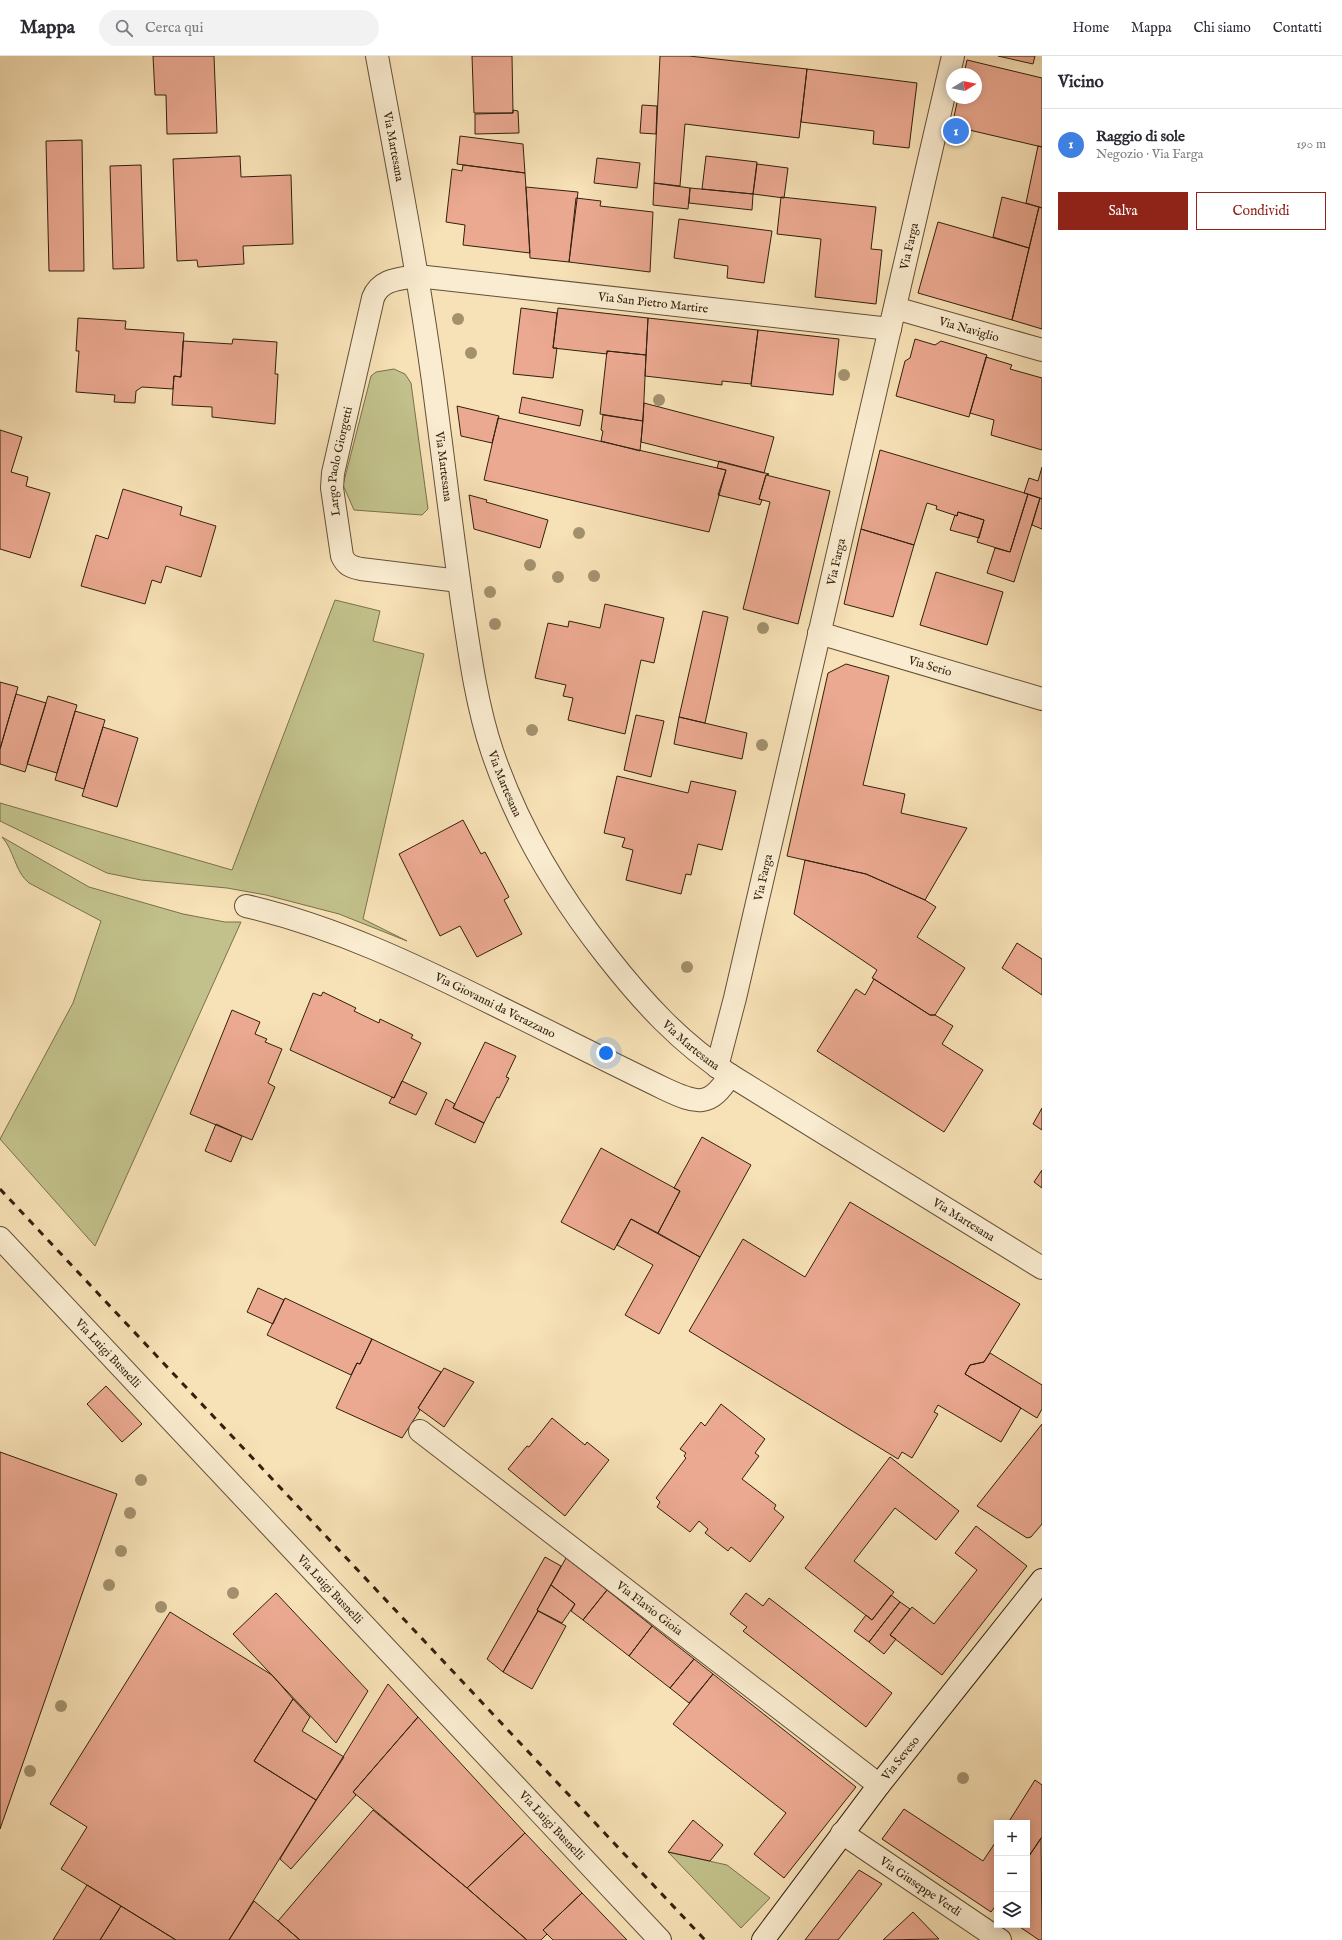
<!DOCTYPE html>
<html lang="it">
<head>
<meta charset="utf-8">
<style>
  body { margin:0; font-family:"IM FELL English",serif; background:#f2f2f3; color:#2b2b33 }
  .controls { position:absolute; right:12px; bottom:12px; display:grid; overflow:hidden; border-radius:0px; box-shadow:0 2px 10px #0003 }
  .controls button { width:36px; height:36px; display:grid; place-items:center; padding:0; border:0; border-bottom:1px solid #e1e1e2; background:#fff; color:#2b2b33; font:20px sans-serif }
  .compass { position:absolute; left:946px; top:12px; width:36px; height:36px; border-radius:50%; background:#fff; box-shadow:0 2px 10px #0003; rotate:80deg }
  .you { position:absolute; left:606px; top:997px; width:14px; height:14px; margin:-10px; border:3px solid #fff; border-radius:50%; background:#1a73e8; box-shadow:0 0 0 6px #1a73e833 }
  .badge { display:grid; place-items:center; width:26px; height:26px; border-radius:50%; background:#8f2418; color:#fff; font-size:13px; font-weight:700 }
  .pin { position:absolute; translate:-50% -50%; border:2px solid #fff; box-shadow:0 1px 4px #0006 }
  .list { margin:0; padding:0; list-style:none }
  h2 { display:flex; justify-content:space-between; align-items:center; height:52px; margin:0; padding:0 16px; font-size:17px }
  h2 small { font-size:13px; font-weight:400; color:#7c7c81 }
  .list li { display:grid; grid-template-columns:26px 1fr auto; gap:12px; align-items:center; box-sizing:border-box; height:72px; padding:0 16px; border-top:1px solid #e1e1e2 }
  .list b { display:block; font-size:15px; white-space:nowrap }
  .list p { margin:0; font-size:13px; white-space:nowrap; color:#7c7c81 }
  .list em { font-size:13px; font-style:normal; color:#7c7c81 }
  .actions { display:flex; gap:8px; padding:12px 16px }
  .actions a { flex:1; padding:9px 0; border:1px solid #8f2418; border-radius:0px; text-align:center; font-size:14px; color:#8f2418 }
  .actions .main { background:#8f2418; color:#fff }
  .icon { flex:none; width:22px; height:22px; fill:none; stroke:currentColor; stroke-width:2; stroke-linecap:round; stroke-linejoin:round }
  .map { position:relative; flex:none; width:1042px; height:1884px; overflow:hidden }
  header { display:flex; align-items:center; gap:24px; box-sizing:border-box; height:56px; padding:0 20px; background:#fff; border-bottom:1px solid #e1e1e2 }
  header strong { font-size:19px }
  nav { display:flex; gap:22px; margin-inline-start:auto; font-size:14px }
  .search { width:280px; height:36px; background:#f2f2f3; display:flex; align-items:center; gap:10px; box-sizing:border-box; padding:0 14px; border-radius:22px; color:#7c7c81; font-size:15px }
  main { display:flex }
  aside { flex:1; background:#fff }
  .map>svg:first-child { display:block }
</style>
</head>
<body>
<header>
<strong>Mappa</strong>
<div class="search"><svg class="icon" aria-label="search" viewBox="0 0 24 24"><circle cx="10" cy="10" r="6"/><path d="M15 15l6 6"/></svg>Cerca qui</div>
<nav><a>Home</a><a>Mappa</a><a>Chi siamo</a><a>Contatti</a></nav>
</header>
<main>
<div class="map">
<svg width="1042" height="1884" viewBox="0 0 1042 1884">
  <rect width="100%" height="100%" fill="#f7e1b6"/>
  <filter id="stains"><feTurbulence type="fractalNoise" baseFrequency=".005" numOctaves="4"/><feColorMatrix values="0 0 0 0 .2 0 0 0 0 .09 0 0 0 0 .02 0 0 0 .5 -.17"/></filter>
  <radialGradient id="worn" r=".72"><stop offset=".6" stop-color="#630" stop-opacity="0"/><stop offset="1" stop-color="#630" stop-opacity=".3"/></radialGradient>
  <path fill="#c2c18b" stroke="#7a704c" d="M 394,313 L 405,318 L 411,327 L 428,453 L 422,459 L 354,454 L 343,429 L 371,320 L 376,316 Z
    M 335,544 L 380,555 L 373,585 L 424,598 L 363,863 L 407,885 L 339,858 L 266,839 L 227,832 L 141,824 L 107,817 L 0,765 L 0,747 L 232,814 Z
    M 2,781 L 89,831 L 183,858 L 225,866 L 241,866 L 95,1190 L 0,1083 L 73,947 L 101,865 L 29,827 C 15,816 14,794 2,781 Z
    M 668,1796 L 727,1809 L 770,1842 L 741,1872 Z"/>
  <path fill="#eba991" stroke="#33200e" d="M 153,0 L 214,0 L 217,77 L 167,78 L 166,39 L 155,39 Z
    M 472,0 L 512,0 L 513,57 L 474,57 Z
    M 660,0 L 689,0 L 807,13 L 799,82 L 685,68 L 680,130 L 654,127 Z
    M 998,0 L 1035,0 L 1033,8 Z
    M 967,4 L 1042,22 L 1042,91 L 952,70 L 958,42 L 976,42 L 976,18 L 964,18 Z
    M 807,13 L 917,27 L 909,92 L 873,88 L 874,75 L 801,66 Z
    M 642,49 L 657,50 L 656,78 L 640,77 Z
    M 513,54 L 518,55 L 519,77 L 475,78 L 475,58 L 513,57 Z
    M 460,80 L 523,88 L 525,117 L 457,108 Z
    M 82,84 L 84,215 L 49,215 L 46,85 Z
    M 1038,90 L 1042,91 L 1042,152 L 1026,147 Z
    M 240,100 L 241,121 L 291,119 L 293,188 L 243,190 L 244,208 L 198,211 L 197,204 L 177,205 L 173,103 Z
    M 706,100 L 757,106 L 753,138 L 702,133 Z
    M 597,102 L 640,107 L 637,132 L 594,127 Z
    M 757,108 L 788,112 L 784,142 L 753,138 Z
    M 141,109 L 144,212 L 113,213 L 110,110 Z
    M 463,109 L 525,117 L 530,197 L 463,189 L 465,169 L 446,166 L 452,113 L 462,115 Z
    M 654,127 L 690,132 L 688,153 L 653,149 Z
    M 526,131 L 578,136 L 569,206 L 530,202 Z
    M 690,132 L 753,138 L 752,154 L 689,147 Z
    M 781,141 L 876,151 L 871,193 L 882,194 L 876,248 L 815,241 L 821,183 L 777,178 Z
    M 1002,141 L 1039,151 L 1029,192 L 993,181 Z
    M 576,142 L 601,145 L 600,150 L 653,156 L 650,216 L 569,206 Z
    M 1039,151 L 1042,152 L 1042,273 L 1012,264 Z
    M 679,163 L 772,175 L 764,227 L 727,222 L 728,210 L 674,202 Z
    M 938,166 L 1029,192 L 1012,264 L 918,237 Z
    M 521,252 L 557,257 L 553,292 L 557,292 L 553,322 L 513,318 Z
    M 558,252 L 648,262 L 646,299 L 607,295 L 607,298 L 553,292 Z
    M 78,262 L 126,265 L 125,273 L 184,277 L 181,321 L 174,320 L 173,333 L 142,331 L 136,335 L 135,347 L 114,346 L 115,339 L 76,336 L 79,295 L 76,295 Z
    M 648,262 L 758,274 L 751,328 L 722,325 L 722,329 L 645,320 Z
    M 758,274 L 839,283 L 833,339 L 751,330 Z
    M 233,283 L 277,286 L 275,318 L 278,318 L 275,368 L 212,361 L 212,351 L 172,349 L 174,320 L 181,321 L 183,285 L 232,288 Z
    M 915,283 L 935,289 L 941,285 L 987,299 L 969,361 L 896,340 L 905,305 L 910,302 Z
    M 607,295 L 646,299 L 643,365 L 600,358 Z
    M 986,301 L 1012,309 L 1010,313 L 1042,322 L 1042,394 L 991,379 L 994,364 L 970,357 Z
    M 522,341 L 583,354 L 580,370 L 519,357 Z
    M 644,347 L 774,381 L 764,417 L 641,386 Z
    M 457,350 L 499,360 L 492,387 L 461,380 Z
    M 603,359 L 643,365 L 640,395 L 601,385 L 603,375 L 601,374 Z
    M 498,362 L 726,414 L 709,476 L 484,424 Z
    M 0,374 L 22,381 L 11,416 L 28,421 L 26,430 L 50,437 L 30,502 L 0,493 Z
    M 880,394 L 1028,438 L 1010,496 L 977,486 L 984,464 L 958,456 L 957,460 L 936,453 L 937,450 L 927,447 L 914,489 L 861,473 Z
    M 719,405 L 769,418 L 766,419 L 759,443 L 762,444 L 760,449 L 718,439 L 726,414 L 717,412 Z
    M 1042,411 L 1042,443 L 1024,437 L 1029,422 L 1038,425 Z
    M 766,419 L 830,435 L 798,568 L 743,553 L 770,446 L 759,443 Z
    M 123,433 L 182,451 L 180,459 L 216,470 L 201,521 L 166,510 L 161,527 L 152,524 L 145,548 L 81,530 L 96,479 L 108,483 Z
    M 1028,438 L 1040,442 L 1014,526 L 987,517 L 995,492 L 1010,496 Z
    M 469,439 L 487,444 L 486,446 L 548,464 L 540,492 L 474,473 Z
    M 1040,442 L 1042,443 L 1042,473 L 1032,469 Z
    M 958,456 L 984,464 L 979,482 L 950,474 L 955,459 L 957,460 Z
    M 861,473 L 914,489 L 893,561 L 844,548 Z
    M 936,516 L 1003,536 L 987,589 L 920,569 Z
    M 605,548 L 664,562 L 654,607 L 641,604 L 625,678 L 568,664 L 573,642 L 563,640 L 566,629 L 535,622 L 548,567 L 568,571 L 569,565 L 600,572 Z
    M 703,555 L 728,561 L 705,667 L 679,661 Z
    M 846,608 L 889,620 L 863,729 L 905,738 L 901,757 L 967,772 L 925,844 L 866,818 L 787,800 L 828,617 Z
    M 0,626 L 18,631 L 0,693 Z
    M 16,638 L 46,647 L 25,716 L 0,708 L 0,693 Z
    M 48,640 L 77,649 L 57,717 L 27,708 Z
    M 75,655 L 105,664 L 84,733 L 55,724 Z
    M 636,659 L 664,665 L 651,721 L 624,714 Z
    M 679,661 L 747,677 L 742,703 L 674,688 Z
    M 103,671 L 138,682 L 117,751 L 82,740 Z
    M 617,720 L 688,737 L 691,725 L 736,735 L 722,794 L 698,788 L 691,819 L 686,818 L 681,838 L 626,824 L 633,794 L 622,791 L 625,782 L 604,777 Z
    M 463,764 L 481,798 L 485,796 L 509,841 L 504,844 L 522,878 L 477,901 L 460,870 L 440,880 L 399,798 Z
    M 805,804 L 866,818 L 925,844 L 936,851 L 917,881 L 965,912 L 935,959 L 930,959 L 874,923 L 872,922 L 877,914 L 794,858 Z
    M 1017,887 L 1042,903 L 1042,939 L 1002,912 Z
    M 874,923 L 930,959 L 935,959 L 953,970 L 942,988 L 983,1014 L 944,1076 L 817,995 L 856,933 L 865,939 Z
    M 323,936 L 356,952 L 354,955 L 379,967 L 380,963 L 413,979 L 411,982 L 421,987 L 394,1042 L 290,994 L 313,937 L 321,940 Z
    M 232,954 L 260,966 L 255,978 L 267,983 L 265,986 L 282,993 L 268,1027 L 275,1031 L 252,1084 L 190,1058 Z
    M 485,986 L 516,1000 L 506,1021 L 509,1022 L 499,1042 L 497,1041 L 484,1067 L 453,1052 Z
    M 402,1025 L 427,1037 L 416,1059 L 389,1047 L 392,1041 L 394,1042 Z
    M 446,1043 L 455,1048 L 453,1052 L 484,1067 L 475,1087 L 435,1068 Z
    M 1042,1052 L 1042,1074 L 1033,1068 Z
    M 216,1068 L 242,1080 L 231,1106 L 205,1095 Z
    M 702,1081 L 751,1109 L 700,1201 L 658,1177 L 680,1135 L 674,1132 Z
    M 601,1092 L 680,1135 L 658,1177 L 631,1163 L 614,1194 L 561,1166 Z
    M 1042,1114 L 1042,1132 L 1034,1126 Z
    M 850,1146 L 1020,1248 L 984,1306 L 970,1309 L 965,1318 L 1021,1352 L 1001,1386 L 938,1349 L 934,1356 L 938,1358 L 912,1402 L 902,1396 L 898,1403 L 689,1275 L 743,1183 L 805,1221 Z
    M 631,1163 L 700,1201 L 659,1278 L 625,1259 L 653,1209 L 617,1189 Z
    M 258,1232 L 284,1244 L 273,1268 L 247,1256 Z
    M 285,1242 L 372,1283 L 360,1308 L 357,1307 L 351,1319 L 267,1279 Z
    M 372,1283 L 441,1316 L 418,1352 L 420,1354 L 402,1382 L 336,1352 L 357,1307 L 360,1308 Z
    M 990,1297 L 1042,1329 L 1042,1353 L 1037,1362 L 965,1318 L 970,1309 L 984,1306 Z
    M 444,1312 L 474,1326 L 444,1371 L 418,1352 Z
    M 106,1330 L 142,1368 L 122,1386 L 87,1348 Z
    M 721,1348 L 765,1383 L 755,1397 L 759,1400 L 742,1423 L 776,1449 L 774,1453 L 784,1461 L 750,1506 L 731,1491 L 728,1495 L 705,1477 L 708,1473 L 699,1465 L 690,1476 L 657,1451 L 660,1446 L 656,1442 L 686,1402 L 684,1400 L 686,1397 L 680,1393 L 701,1366 L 705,1370 Z
    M 552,1362 L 585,1389 L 587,1386 L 609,1404 L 565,1460 L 508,1413 L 527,1390 L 529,1391 Z
    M 1042,1368 L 1042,1468 L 1031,1481 L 1027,1482 L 977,1450 Z
    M 0,1396 L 117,1438 L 0,1773 Z
    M 890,1401 L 959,1455 L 936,1484 L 895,1452 L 854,1505 L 894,1536 L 872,1564 L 805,1512 Z
    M 976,1470 L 1027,1510 L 942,1619 L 890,1579 L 912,1551 L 934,1568 L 977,1514 L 955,1497 Z
    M 545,1501 L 561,1510 L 537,1554 L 538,1555 L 503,1616 L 487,1603 Z
    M 566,1502 L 607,1534 L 583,1564 L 571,1555 L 575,1548 L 551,1529 Z
    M 551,1529 L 575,1548 L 562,1567 L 537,1554 Z
    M 607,1534 L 652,1570 L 629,1600 L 583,1564 Z
    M 276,1537 L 368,1635 L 336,1687 L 233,1578 Z
    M 746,1537 L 763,1550 L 769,1542 L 892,1637 L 866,1671 L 743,1575 L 747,1571 L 730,1558 Z
    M 891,1539 L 900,1546 L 869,1586 L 854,1575 L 866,1559 L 872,1564 Z
    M 900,1546 L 910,1553 L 890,1579 L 896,1583 L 884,1598 L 869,1586 Z
    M 538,1555 L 566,1570 L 532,1633 L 503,1616 Z
    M 170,1556 L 272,1619 L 293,1643 L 254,1705 L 316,1744 L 229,1884 L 176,1884 L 61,1813 L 87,1771 L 50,1748 Z
    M 652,1570 L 694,1603 L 670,1632 L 629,1600 Z
    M 694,1603 L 713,1618 L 689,1647 L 670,1632 Z
    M 713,1618 L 856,1731 L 784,1822 L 754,1798 L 786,1757 L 673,1668 Z
    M 388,1628 L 418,1661 L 353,1736 L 356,1739 L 291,1813 L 280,1803 Z
    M 293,1643 L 310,1661 L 302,1675 L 344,1701 L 316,1744 L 254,1705 Z
    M 418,1661 L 525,1777 L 467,1832 L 353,1736 Z
    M 1035,1724 L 1042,1729 L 1042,1781 L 1027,1803 L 1027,1767 L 1008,1767 Z
    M 904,1753 L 983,1805 L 997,1784 L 997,1848 L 991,1856 L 882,1783 Z
    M 373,1754 L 467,1832 L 527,1884 L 300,1884 L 278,1865 Z
    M 693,1764 L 723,1789 L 710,1805 L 668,1796 Z
    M 525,1777 L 582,1837 L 543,1874 L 547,1878 L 541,1884 L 527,1884 L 467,1832 Z
    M 1041,1782 L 1042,1884 L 1039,1884 L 1017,1869 L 1027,1869 L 1027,1803 Z
    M 859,1814 L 882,1828 L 838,1884 L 805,1884 Z
    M 87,1829 L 121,1850 L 100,1884 L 53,1884 Z
    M 582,1837 L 627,1884 L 553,1884 L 543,1874 Z
    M 254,1845 L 278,1865 L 300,1884 L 229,1884 Z
    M 121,1850 L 176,1884 L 100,1884 Z
    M 913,1856 L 939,1883 L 883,1884 Z"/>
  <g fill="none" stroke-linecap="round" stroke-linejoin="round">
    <defs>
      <g id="street">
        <path id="s1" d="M 377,0 C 397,108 418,216 433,325 C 443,401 452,477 463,553 C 470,600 477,650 492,695 C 517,769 558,838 606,899 C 642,945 681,988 730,1019 L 1042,1212"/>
        <path id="s2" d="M 895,252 L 1042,294"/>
        <path id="s3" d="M 459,525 L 361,513 C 351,511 346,509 342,500 L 332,432 L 333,417 L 373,242 C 380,223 399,223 417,220 L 890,273"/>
        <path id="s4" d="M 819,577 L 1042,643"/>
        <path id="s5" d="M 246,850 C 336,871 417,910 499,951 C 554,978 609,1006 665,1033 C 697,1048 710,1052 730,1019"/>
        <path id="s6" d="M 717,1011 L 735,942 L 953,0"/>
        <path id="s7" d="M 0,1182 L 660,1884"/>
        <path id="s8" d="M 420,1375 L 879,1729"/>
        <path id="s9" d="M 842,1777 L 1000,1884"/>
      </g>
      <g id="secondary">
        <path id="s10" d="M 763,1884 L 879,1729 L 1042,1524"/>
      </g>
    </defs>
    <use href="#street" stroke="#645038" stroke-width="24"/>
    <use href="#secondary" stroke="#33200e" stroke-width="24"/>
    <use href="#street" stroke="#faecd0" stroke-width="22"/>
    <use href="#secondary" stroke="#faecd0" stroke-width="22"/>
    <path stroke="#33200e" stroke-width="3" stroke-dasharray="7 7" stroke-linecap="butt" d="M 0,1133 L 705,1884"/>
  </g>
  <g fill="#a3916e">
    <circle cx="458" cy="263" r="6"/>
    <circle cx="471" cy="297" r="6"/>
    <circle cx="844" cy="319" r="6"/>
    <circle cx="659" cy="344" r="6"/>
    <circle cx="579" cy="477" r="6"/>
    <circle cx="530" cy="509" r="6"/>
    <circle cx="594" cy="520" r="6"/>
    <circle cx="558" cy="521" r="6"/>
    <circle cx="490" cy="536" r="6"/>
    <circle cx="495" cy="568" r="6"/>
    <circle cx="763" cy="572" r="6"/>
    <circle cx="532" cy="674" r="6"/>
    <circle cx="762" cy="689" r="6"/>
    <circle cx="687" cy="911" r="6"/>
    <circle cx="141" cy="1424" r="6"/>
    <circle cx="130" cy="1457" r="6"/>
    <circle cx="121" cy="1495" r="6"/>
    <circle cx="109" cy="1529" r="6"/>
    <circle cx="233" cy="1537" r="6"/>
    <circle cx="161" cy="1551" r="6"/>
    <circle cx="61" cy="1650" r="6"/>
    <circle cx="30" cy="1715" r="6"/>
    <circle cx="963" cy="1722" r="6"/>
  </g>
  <g text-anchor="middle" stroke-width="3" stroke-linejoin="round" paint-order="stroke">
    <g font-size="12" fill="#33200e" stroke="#faecd0">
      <text dy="4" stroke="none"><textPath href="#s1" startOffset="92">Via Martesana</textPath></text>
      <text dy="4" stroke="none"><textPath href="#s6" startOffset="843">Via Farga</textPath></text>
      <text dy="4" stroke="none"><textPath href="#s3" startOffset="676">Via San Pietro Martire</textPath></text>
      <text dy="4" stroke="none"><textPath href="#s2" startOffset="77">Via Naviglio</textPath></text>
      <text dy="4" stroke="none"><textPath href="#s3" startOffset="219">Largo Paolo Giorgetti</textPath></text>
      <text dy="4" stroke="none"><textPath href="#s1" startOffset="416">Via Martesana</textPath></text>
      <text dy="4" stroke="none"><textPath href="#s6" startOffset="519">Via Farga</textPath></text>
      <text dy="4" stroke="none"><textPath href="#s4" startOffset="116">Via Serio</textPath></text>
      <text dy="4" stroke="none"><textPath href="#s1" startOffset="740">Via Martesana</textPath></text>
      <text dy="4" stroke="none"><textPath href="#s6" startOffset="195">Via Farga</textPath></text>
      <text dy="4" stroke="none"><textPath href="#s5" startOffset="269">Via Giovanni da Verazzano</textPath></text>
      <text dy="4" stroke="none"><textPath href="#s1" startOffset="1064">Via Martesana</textPath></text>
      <text dy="4" stroke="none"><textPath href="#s1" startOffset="1388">Via Martesana</textPath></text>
      <text dy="4" stroke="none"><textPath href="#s7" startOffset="158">Via Luigi Busnelli</textPath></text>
      <text dy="4" stroke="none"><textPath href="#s7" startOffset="482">Via Luigi Busnelli</textPath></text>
      <text dy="4" stroke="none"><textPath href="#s8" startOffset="290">Via Flavio Gioia</textPath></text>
      <text dy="4" stroke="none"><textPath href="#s10" startOffset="228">Via Seveso</textPath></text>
      <text dy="4" stroke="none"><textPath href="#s7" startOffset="806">Via Luigi Busnelli</textPath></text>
      <text dy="4" stroke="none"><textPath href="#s9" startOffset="95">Via Giuseppe Verdi</textPath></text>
    </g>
  </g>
  <rect width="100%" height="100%" filter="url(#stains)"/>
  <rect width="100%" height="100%" fill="url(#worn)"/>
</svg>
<div class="controls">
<button>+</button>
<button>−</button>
<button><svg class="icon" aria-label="layers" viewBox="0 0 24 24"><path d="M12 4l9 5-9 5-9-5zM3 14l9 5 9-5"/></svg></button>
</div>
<svg class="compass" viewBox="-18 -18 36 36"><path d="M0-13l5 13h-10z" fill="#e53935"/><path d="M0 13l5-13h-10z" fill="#7c7c81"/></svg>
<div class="you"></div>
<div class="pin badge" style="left:956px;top:75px;background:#3f7fe0">1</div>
</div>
<aside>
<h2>Vicino<small></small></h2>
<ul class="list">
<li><span class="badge" style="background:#3f7fe0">1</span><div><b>Raggio di sole</b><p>Negozio · Via Farga</p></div><em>190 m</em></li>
</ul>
<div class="actions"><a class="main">Salva</a><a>Condividi</a></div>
</aside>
</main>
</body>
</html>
